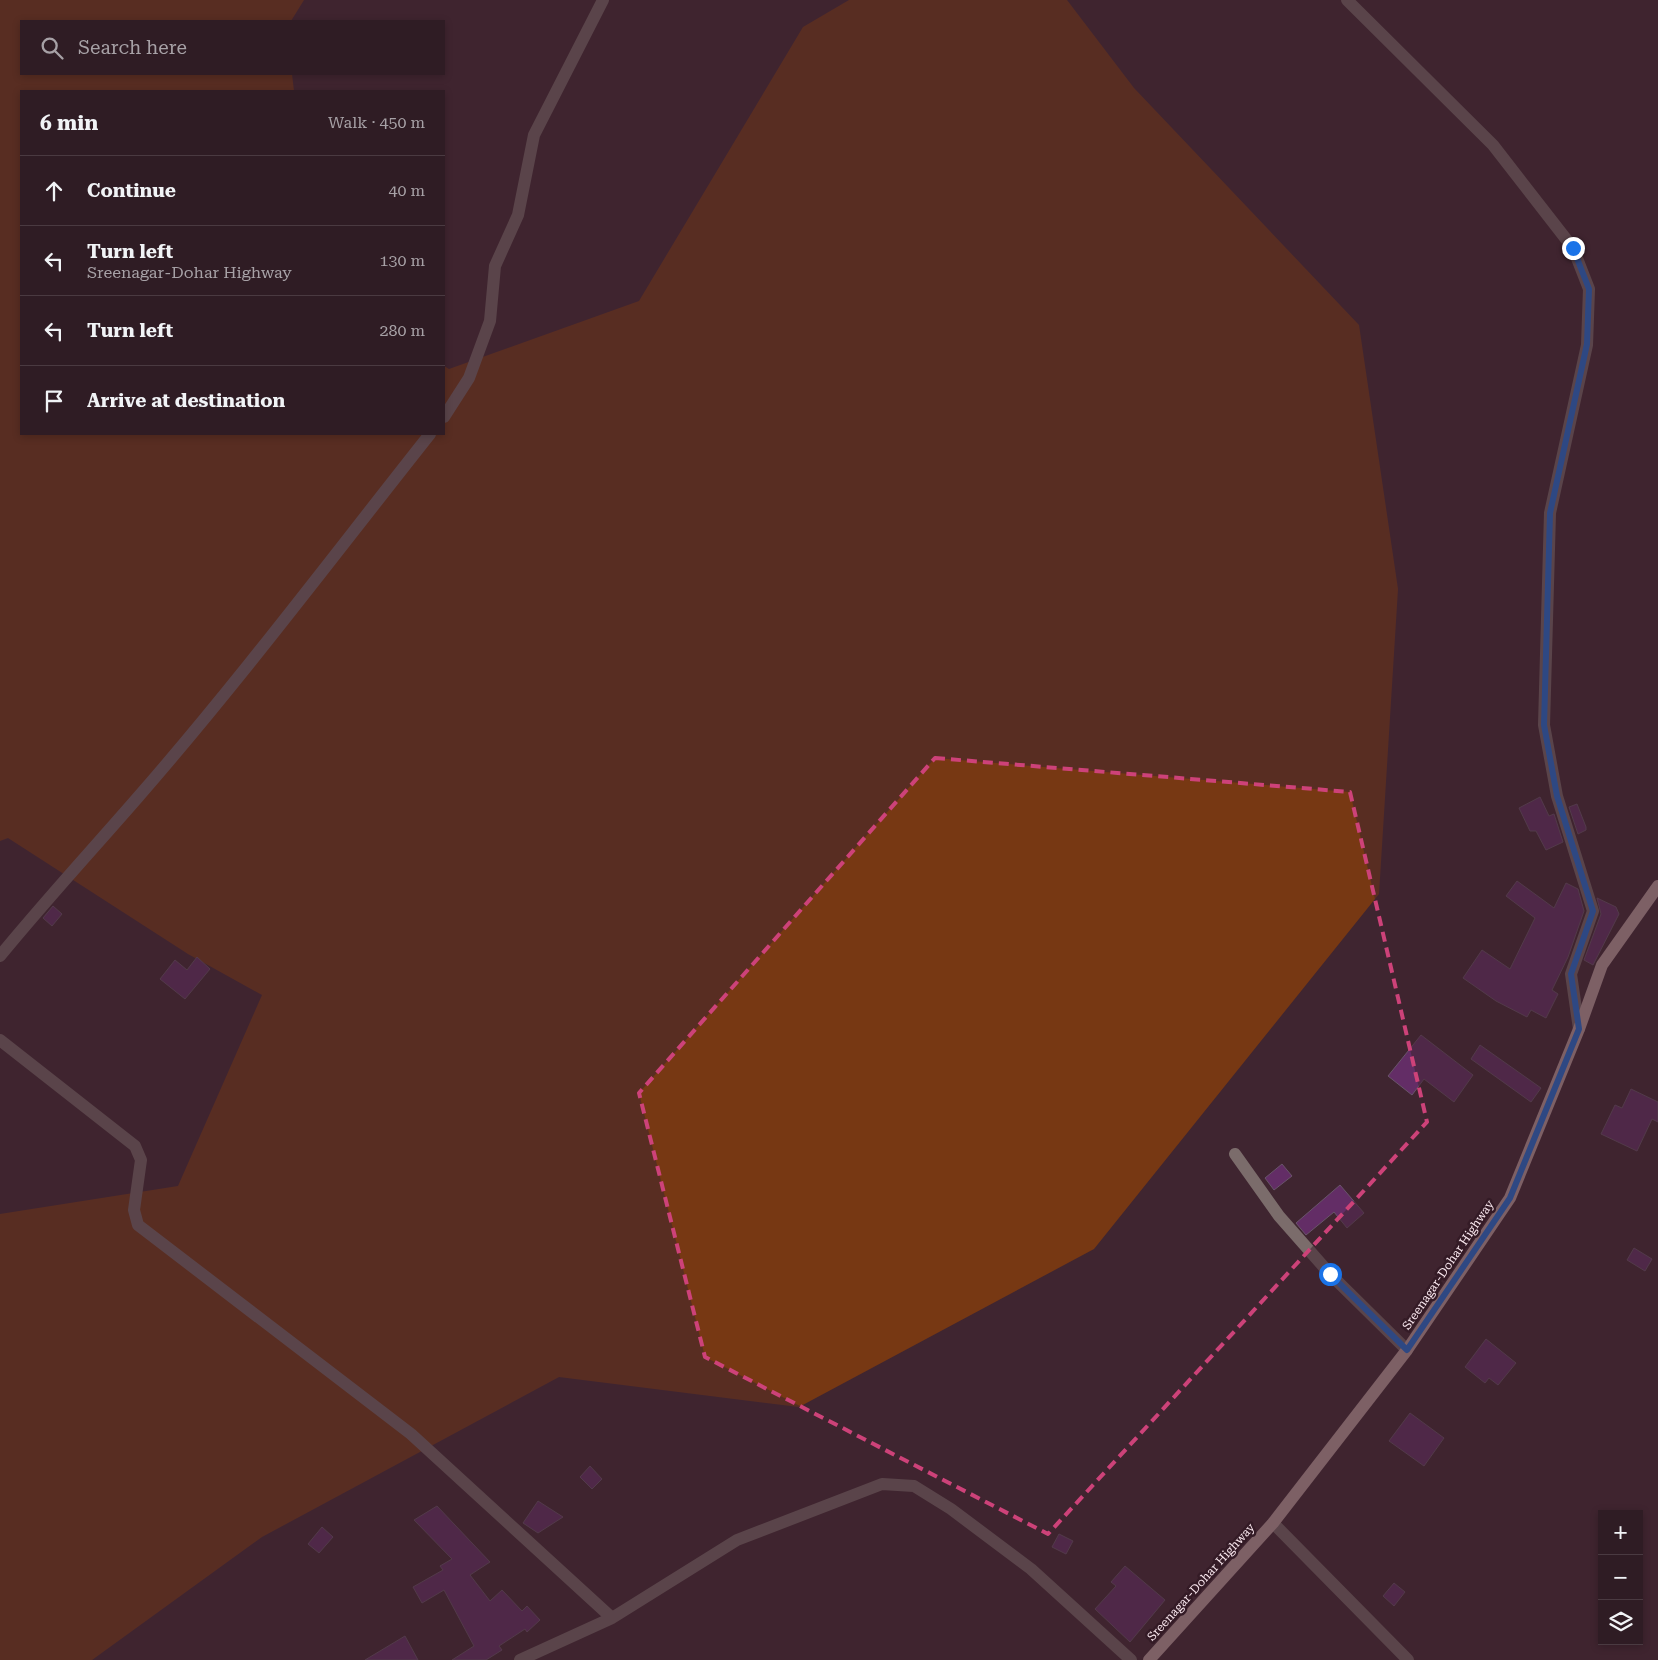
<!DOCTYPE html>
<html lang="en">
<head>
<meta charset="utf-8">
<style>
  body { margin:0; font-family:"Roboto Serif",serif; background:#3b2931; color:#f1f3f6 }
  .controls { position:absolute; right:15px; bottom:15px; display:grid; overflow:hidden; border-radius:0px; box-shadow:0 2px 8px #0003 }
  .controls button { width:45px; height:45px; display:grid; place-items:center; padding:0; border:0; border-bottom:1px solid #4a3a41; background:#2f1c24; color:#f1f3f6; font:25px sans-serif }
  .stop { position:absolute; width:15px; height:15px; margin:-11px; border:4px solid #1a73e8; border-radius:50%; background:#fff }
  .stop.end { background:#1a73e8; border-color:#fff; box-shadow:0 1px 5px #0008 }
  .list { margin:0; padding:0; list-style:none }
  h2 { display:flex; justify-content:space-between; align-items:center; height:65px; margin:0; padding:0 20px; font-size:21px }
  h2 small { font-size:16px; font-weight:400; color:#a7a1a6 }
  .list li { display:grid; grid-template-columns:32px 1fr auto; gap:15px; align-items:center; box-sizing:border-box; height:70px; padding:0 20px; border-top:1px solid #4a3a41 }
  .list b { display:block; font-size:19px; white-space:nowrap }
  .list p { margin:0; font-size:16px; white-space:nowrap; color:#a7a1a6 }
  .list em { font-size:16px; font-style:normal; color:#a7a1a6 }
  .icon { flex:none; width:28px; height:28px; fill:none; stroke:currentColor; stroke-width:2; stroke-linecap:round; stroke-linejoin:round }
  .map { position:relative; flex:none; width:1658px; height:1660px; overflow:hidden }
  .search { position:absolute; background:#2f1c24; box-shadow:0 2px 8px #0003; left:20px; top:20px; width:425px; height:55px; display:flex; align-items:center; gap:12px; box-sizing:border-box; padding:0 18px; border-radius:0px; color:#a7a1a6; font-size:19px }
  .panel { position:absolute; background:#2f1c24; box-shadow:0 2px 8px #0003; left:20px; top:90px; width:425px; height:345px; border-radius:0px }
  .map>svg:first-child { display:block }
</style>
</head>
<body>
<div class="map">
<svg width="1658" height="1660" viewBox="0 0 1658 1660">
  <rect width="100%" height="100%" fill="#3f2530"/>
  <path fill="#773813" d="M 0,0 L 304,0 L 291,21 L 21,21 L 21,74 L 292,74 L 294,91 L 21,91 L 21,434 L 444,434 L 444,366 L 449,369 L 639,301 L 803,27 L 849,0 L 1067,0 L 1134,88 L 1359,325 L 1398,589 L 1379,894 L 1094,1249 L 799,1407 L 559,1377 L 262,1537 L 92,1660 L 0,1660 L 0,1214 L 178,1186 L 262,995 L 188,954 L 8,838 L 0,841 Z"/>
  <path fill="#632d66" stroke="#69546a" d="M 1540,797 L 1549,816 L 1554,814 L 1563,842 L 1546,850 L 1536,831 L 1530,831 L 1519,808 Z
    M 1577,804 L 1586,827 L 1586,830 L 1578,834 L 1569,807 Z
    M 1517,881 L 1554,908 L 1566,883 L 1578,889 L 1584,911 L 1568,957 L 1552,990 L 1558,994 L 1546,1018 L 1531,1010 L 1527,1017 L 1496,1001 L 1463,978 L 1482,950 L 1510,969 L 1535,918 L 1506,896 Z
    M 1597,898 L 1616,907 L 1619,914 L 1593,965 L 1584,960 L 1601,914 Z
    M 53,906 L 62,914 L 52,926 L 43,918 Z
    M 197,957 L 210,969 L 185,999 L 160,979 L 175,960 L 187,970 Z
    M 1421,1035 L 1473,1075 L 1454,1102 L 1424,1079 L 1412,1095 L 1388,1076 Z
    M 1480,1045 L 1541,1088 L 1531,1102 L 1471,1059 Z
    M 1631,1089 L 1658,1102 L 1658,1122 L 1652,1119 L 1637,1151 L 1601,1134 L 1615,1105 L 1622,1108 Z
    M 1282,1164 L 1292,1176 L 1274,1190 L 1265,1178 Z
    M 1340,1185 L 1364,1213 L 1347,1228 L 1334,1212 L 1306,1235 L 1296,1223 Z
    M 1634,1248 L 1652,1259 L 1645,1271 L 1627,1260 Z
    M 1486,1339 L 1516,1363 L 1498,1385 L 1489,1378 L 1485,1383 L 1465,1367 Z
    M 1410,1413 L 1444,1438 L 1424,1466 L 1389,1441 Z
    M 590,1466 L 602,1479 L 592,1489 L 580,1477 Z
    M 538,1501 L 563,1517 L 538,1533 L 523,1523 Z
    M 437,1506 L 490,1562 L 470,1575 L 490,1601 L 502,1590 L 522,1611 L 527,1606 L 540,1620 L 527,1632 L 525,1629 L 499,1646 L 502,1650 L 486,1660 L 452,1660 L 474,1646 L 444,1590 L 422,1603 L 413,1587 L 443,1570 L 440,1566 L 452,1559 L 414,1520 Z
    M 322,1527 L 333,1537 L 319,1553 L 308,1544 Z
    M 1059,1534 L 1073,1541 L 1066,1554 L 1052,1547 Z
    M 1125,1566 L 1165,1600 L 1130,1642 L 1095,1609 L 1116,1586 L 1111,1582 Z
    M 1394,1583 L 1405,1592 L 1394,1606 L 1383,1596 Z
    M 405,1636 L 418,1660 L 365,1660 Z"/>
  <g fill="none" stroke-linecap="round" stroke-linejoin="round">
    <path stroke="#7b6c6b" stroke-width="12" d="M 1347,0 L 1493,145 L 1573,248 L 1589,289 L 1587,345 L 1550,513 L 1544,725 L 1557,796 L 1593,911 L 1571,974 L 1579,1029
      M 444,417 L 469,378 L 490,321 L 495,266 L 518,215 L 534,135 L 603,0
      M 0,956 C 45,901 93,849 139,796 C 241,679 334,555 430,434
      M 0,1040 L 135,1146 L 141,1160 L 134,1210 L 138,1225 L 411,1434 L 612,1618
      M 1235,1154 L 1279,1216 L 1330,1274 L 1407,1350
      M 1273,1523 L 1408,1660
      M 520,1660 L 612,1618 L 737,1540 L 882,1484 L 914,1486 L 951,1509 L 1031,1569 L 1131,1660"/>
    <path stroke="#c7a8a7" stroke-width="12" d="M 1149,1660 L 1273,1523 L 1407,1350 L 1510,1198 L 1579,1029 L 1602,965 L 1658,886"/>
  </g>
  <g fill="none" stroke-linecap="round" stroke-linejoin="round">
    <path stroke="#1a73e8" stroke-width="6" d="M 1330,1274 L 1407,1350 L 1510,1198 L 1579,1029 L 1571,974 L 1593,911 L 1557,796 L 1544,725 L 1550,513 L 1587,344 L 1589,289 L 1573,248"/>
  </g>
  <path d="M0 0H1658V1660H0ZM 935,758 L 1350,792 L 1427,1122 L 1048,1534 L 705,1357 L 639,1093 Z" fill="#3f2530" fill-opacity=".55" fill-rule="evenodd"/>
  <path fill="none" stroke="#cd4279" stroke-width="4" stroke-dasharray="10 6" stroke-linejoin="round" d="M 935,758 L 1350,792 L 1427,1122 L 1048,1534 L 705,1357 L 639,1093 Z"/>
  <g text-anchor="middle" stroke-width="5" stroke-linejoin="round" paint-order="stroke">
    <g font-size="12" fill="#fbe9f0" stroke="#341b26">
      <text transform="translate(1448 1265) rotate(-56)" y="4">Sreenagar-Dohar Highway</text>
      <text transform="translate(1201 1582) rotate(-48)" y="4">Sreenagar-Dohar Highway</text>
    </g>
  </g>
</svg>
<div class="controls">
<button>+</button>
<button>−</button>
<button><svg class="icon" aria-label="layers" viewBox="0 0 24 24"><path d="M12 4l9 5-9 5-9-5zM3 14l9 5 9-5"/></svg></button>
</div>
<div class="stop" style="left:1330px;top:1274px"></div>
<div class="stop end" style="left:1573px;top:248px"></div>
<div class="search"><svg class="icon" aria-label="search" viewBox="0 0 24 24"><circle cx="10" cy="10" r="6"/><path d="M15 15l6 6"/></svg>Search here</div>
<section class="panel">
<h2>6 min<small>Walk · 450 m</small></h2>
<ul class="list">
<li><svg class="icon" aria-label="ahead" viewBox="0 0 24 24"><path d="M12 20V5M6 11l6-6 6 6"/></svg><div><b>Continue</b></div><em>40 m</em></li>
<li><svg class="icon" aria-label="left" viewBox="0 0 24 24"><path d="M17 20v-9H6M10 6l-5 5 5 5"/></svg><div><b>Turn left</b><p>Sreenagar-Dohar Highway</p></div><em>130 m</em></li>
<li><svg class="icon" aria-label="left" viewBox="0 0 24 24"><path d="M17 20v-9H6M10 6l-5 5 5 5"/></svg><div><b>Turn left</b></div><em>280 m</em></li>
<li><svg class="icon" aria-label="arrive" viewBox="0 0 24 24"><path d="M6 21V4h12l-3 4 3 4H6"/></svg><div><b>Arrive at destination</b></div></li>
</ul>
</section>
</div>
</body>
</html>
